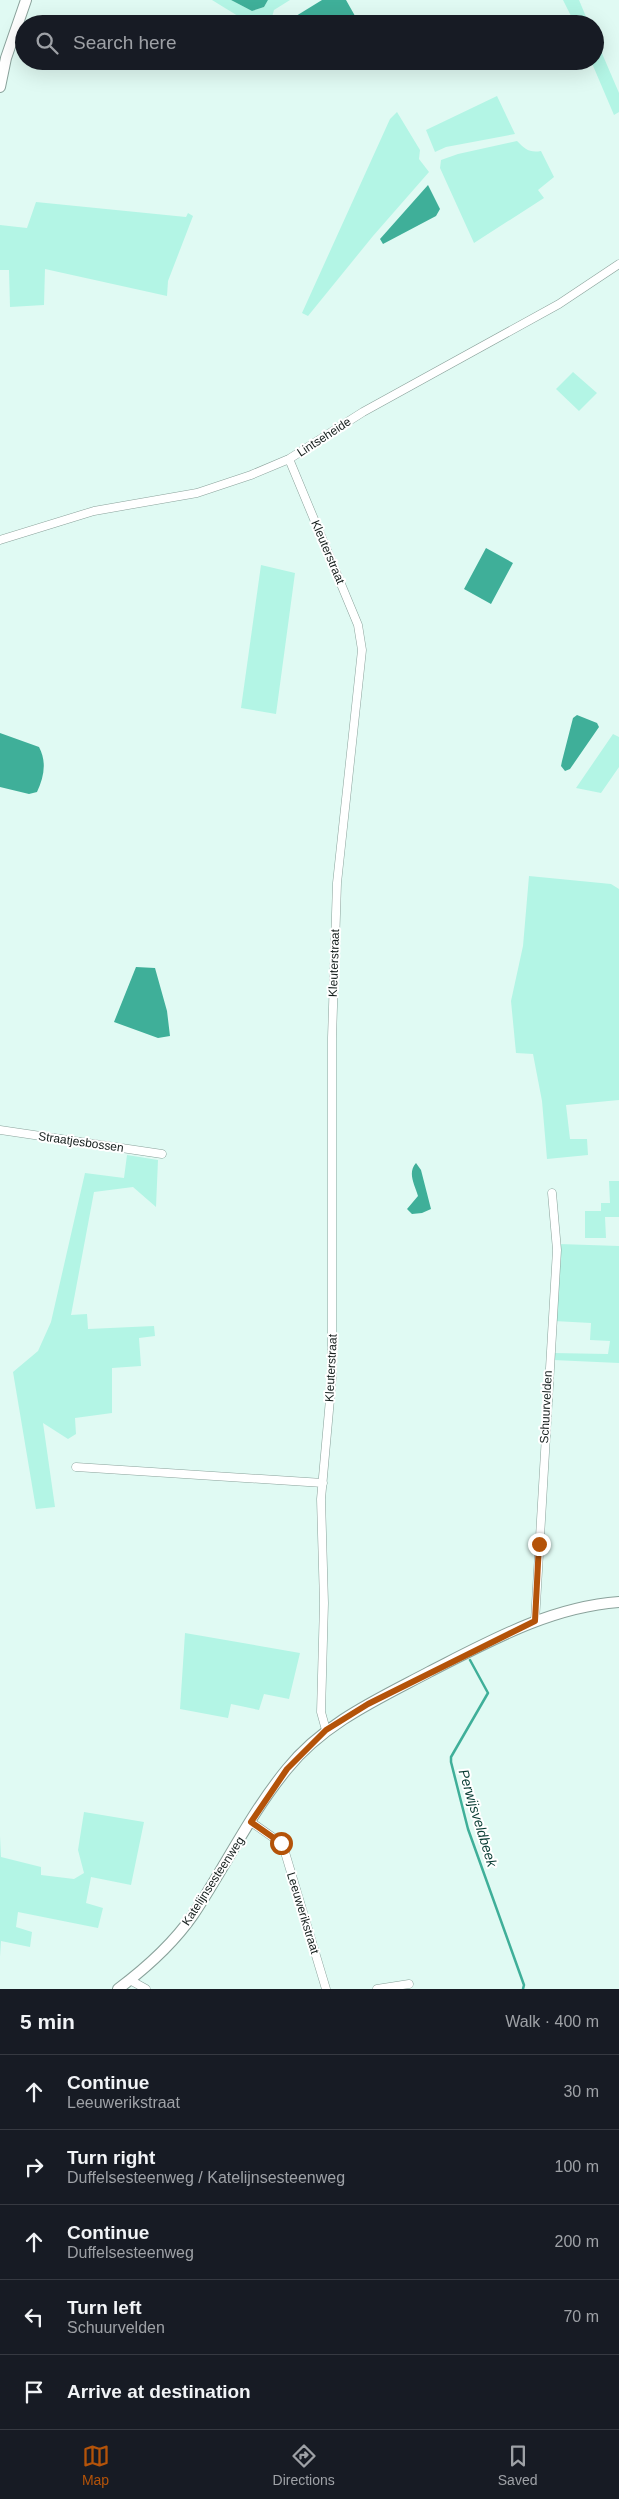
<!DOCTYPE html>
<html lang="en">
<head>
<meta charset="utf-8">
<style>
  body { margin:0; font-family:Helvetica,sans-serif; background:#20242c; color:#f1f3f6 }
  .stop { position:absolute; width:15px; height:15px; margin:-11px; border:4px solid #b45309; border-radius:50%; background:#fff }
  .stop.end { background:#b45309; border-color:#fff; box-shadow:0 1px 5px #0008 }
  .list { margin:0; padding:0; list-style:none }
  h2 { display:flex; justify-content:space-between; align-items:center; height:65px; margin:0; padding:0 20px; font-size:21px }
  h2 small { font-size:16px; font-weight:400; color:#9ea1a6 }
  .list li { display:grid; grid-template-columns:32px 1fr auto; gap:15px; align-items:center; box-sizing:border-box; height:75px; padding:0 20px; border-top:1px solid #363941 }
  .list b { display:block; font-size:19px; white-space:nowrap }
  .list p { margin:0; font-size:16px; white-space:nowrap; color:#9ea1a6 }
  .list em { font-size:16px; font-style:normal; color:#9ea1a6 }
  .icon { flex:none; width:28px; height:28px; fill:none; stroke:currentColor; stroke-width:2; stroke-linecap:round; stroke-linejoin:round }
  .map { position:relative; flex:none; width:619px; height:1989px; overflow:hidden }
  .search { position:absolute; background:#171b24; box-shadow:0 5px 20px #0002; left:15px; right:15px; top:15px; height:55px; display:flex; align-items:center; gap:12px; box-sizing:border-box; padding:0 18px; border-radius:28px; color:#9ea1a6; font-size:19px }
  .sheet { height:440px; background:#171b24 }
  nav { display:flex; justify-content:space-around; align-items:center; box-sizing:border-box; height:70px; border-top:1px solid #363941; background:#171b24; font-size:14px; color:#9ea1a6 }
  nav a { display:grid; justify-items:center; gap:2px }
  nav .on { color:#b45309 }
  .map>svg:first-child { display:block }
</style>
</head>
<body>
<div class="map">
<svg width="619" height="1989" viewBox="0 0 619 1989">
  <rect width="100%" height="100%" fill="#e0faf3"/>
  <path fill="#b3f5e5" d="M 212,0 L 231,0 L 252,11 L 264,7 L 268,0 L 290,0 L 274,10 L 270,24 L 251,24 Z
    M 563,0 L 579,0 L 589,24 L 575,24 Z
    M 595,37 L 619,93 L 619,112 L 614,115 L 591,61 L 595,61 Z
    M 497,96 L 515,134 L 446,147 L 435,152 L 426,130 Z
    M 397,112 L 420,150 L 419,159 L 429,172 L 373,236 L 308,316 L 302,313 L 390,119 Z
    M 517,141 C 525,149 529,153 541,151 L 554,177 L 538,190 L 544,198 L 474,243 L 440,168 L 441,160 L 458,154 Z
    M 36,202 L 186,217 L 188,213 L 193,216 L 168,281 L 167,296 L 45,269 L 44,305 L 10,307 L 9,270 L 0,270 L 0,225 L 27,228 Z
    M 573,372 L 597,393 L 579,411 L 556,389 Z
    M 261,565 L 295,573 L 276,714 L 241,708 Z
    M 613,734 L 619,737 L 619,767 L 601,793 L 576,788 Z
    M 529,876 L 611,884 L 619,889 L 619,1100 L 566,1105 L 570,1139 L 587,1139 L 588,1155 L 547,1159 L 542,1101 L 533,1054 L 516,1053 L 511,1001 L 523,946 Z
    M 127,1155 L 158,1160 L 156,1207 L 133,1187 L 94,1192 L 71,1315 L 87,1314 L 88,1329 L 154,1326 L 155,1336 L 139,1338 L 141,1366 L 112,1368 L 112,1413 L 75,1418 L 76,1434 L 68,1439 L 43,1423 L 55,1507 L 36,1509 L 13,1372 L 38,1351 L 51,1322 L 85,1173 L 124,1178 Z
    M 609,1181 L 619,1181 L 619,1217 L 605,1217 L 606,1238 L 585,1238 L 585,1211 L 601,1211 L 601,1203 L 610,1203 Z
    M 559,1244 L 619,1246 L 619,1363 L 553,1360 L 553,1353 L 608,1354 L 610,1341 L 590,1340 L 591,1323 L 554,1321 Z
    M 185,1633 L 300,1653 L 289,1699 L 264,1694 L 259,1710 L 231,1704 L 228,1718 L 180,1709 Z
    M 84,1812 L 144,1822 L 131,1885 L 91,1877 L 86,1903 L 103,1908 L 98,1928 L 18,1912 L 16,1927 L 32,1932 L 30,1947 L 1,1941 L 0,1957 L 0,1836 L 1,1857 L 41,1867 L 41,1875 L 74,1879 L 84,1873 L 78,1850 Z"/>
  <path fill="#3faf99" d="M 231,0 L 268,0 L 264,7 L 252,11 Z
    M 322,0 L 346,0 L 359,23 L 283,24 Z
    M 428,185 L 440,209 L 436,216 L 383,244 L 380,239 Z
    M 486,548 L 513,563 L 491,604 L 464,589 Z
    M 577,715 L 597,723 L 599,727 L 570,769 L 565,771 L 561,766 L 562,761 L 573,718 Z
    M 0,733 L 39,747 C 47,762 44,777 37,792 L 29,794 L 0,787 Z
    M 136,967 L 155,968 L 167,1011 L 170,1036 L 158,1038 L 114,1022 Z
    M 416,1163 L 421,1170 L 431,1209 L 422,1213 L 412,1214 L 407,1209 L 418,1196 C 415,1185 407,1173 416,1163 Z"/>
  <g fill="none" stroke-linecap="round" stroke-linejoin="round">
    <path stroke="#3faf99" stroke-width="2.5" d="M 470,1660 L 488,1693 L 451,1757 L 451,1762 L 468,1829 L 524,1985 L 523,1989"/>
    <defs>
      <path id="minor" d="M 289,459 L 358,625 L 362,650 L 337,883 L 332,1038 L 332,1377 L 321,1499 L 324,1603 L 321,1712 L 326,1730
        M 0,540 L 94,511 L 197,493 L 251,475 L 289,459 L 363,412 L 559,304 L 619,264
        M 0,1130 L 162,1154
        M 76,1467 L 323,1483
        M 535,1621 L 557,1250 L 552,1193
        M 251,1822 L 281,1843 L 284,1849 L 326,1989
        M 130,1980 L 146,1989
        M 377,1989 L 409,1984"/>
      <path id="tertiary" d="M 0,87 L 6,58 L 26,0
        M 118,1989 C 146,1968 173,1944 193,1915 C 225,1867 250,1814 287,1769 C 324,1723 378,1699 429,1672 C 490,1641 550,1607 619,1602"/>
    </defs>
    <use href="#minor" stroke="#8aa29b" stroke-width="9"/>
    <use href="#tertiary" stroke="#8aa29b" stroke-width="12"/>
    <use href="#minor" stroke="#fff" stroke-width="8"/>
    <use href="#tertiary" stroke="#fff" stroke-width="10"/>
  </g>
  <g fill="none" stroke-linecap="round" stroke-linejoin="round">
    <path stroke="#b45309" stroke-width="6" d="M 281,1843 L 251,1822 L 287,1769 L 326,1730 L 368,1704 L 535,1621 L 539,1544"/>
  </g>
  <g text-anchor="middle" stroke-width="4" stroke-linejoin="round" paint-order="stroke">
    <g font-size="12" fill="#151e1c" stroke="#fff">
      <text transform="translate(324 437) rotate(-33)" y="4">Lintseheide</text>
      <text transform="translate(328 552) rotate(67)" y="4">Kleuterstraat</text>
      <text transform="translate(334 963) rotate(-88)" y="4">Kleuterstraat</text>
      <text transform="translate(81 1142) rotate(8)" y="4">Straatjesbossen</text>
      <text transform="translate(331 1368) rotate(-87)" y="4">Kleuterstraat</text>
      <text transform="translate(546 1407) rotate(-87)" y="4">Schuurvelden</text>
      <text transform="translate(213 1881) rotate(-57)" y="4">Katelijnsesteenweg</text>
      <text transform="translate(303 1913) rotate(73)" y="4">Leeuwerikstraat</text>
    </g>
    <g font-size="14" font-style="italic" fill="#073b32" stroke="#fff">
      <text transform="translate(478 1818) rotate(73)" y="5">Perwijsveldbeek</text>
    </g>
  </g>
</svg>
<div class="stop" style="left:281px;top:1843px"></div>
<div class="stop end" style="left:539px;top:1544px"></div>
<div class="search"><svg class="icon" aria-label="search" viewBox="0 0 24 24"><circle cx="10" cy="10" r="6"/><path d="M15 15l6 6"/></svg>Search here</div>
</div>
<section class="sheet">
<h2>5 min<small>Walk · 400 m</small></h2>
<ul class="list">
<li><svg class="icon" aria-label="ahead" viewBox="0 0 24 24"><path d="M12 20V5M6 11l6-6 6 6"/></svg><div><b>Continue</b><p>Leeuwerikstraat</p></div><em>30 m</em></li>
<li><svg class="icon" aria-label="right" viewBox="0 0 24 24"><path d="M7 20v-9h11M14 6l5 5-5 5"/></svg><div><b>Turn right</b><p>Duffelsesteenweg / Katelijnsesteenweg</p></div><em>100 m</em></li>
<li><svg class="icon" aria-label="ahead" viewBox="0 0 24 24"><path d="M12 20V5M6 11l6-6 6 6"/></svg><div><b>Continue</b><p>Duffelsesteenweg</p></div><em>200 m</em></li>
<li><svg class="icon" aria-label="left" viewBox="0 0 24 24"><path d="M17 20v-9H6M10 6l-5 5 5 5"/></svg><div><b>Turn left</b><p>Schuurvelden</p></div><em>70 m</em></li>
<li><svg class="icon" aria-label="arrive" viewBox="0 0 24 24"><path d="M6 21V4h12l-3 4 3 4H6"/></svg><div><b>Arrive at destination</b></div></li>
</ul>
</section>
<nav>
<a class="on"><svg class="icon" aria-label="map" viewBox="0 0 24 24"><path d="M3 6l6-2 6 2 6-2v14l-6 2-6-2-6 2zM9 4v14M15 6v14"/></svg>Map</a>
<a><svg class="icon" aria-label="directions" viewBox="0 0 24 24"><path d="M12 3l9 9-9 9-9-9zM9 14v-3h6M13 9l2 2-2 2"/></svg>Directions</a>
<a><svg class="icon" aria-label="saved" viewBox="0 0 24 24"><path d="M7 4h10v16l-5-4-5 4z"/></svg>Saved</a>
</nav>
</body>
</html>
